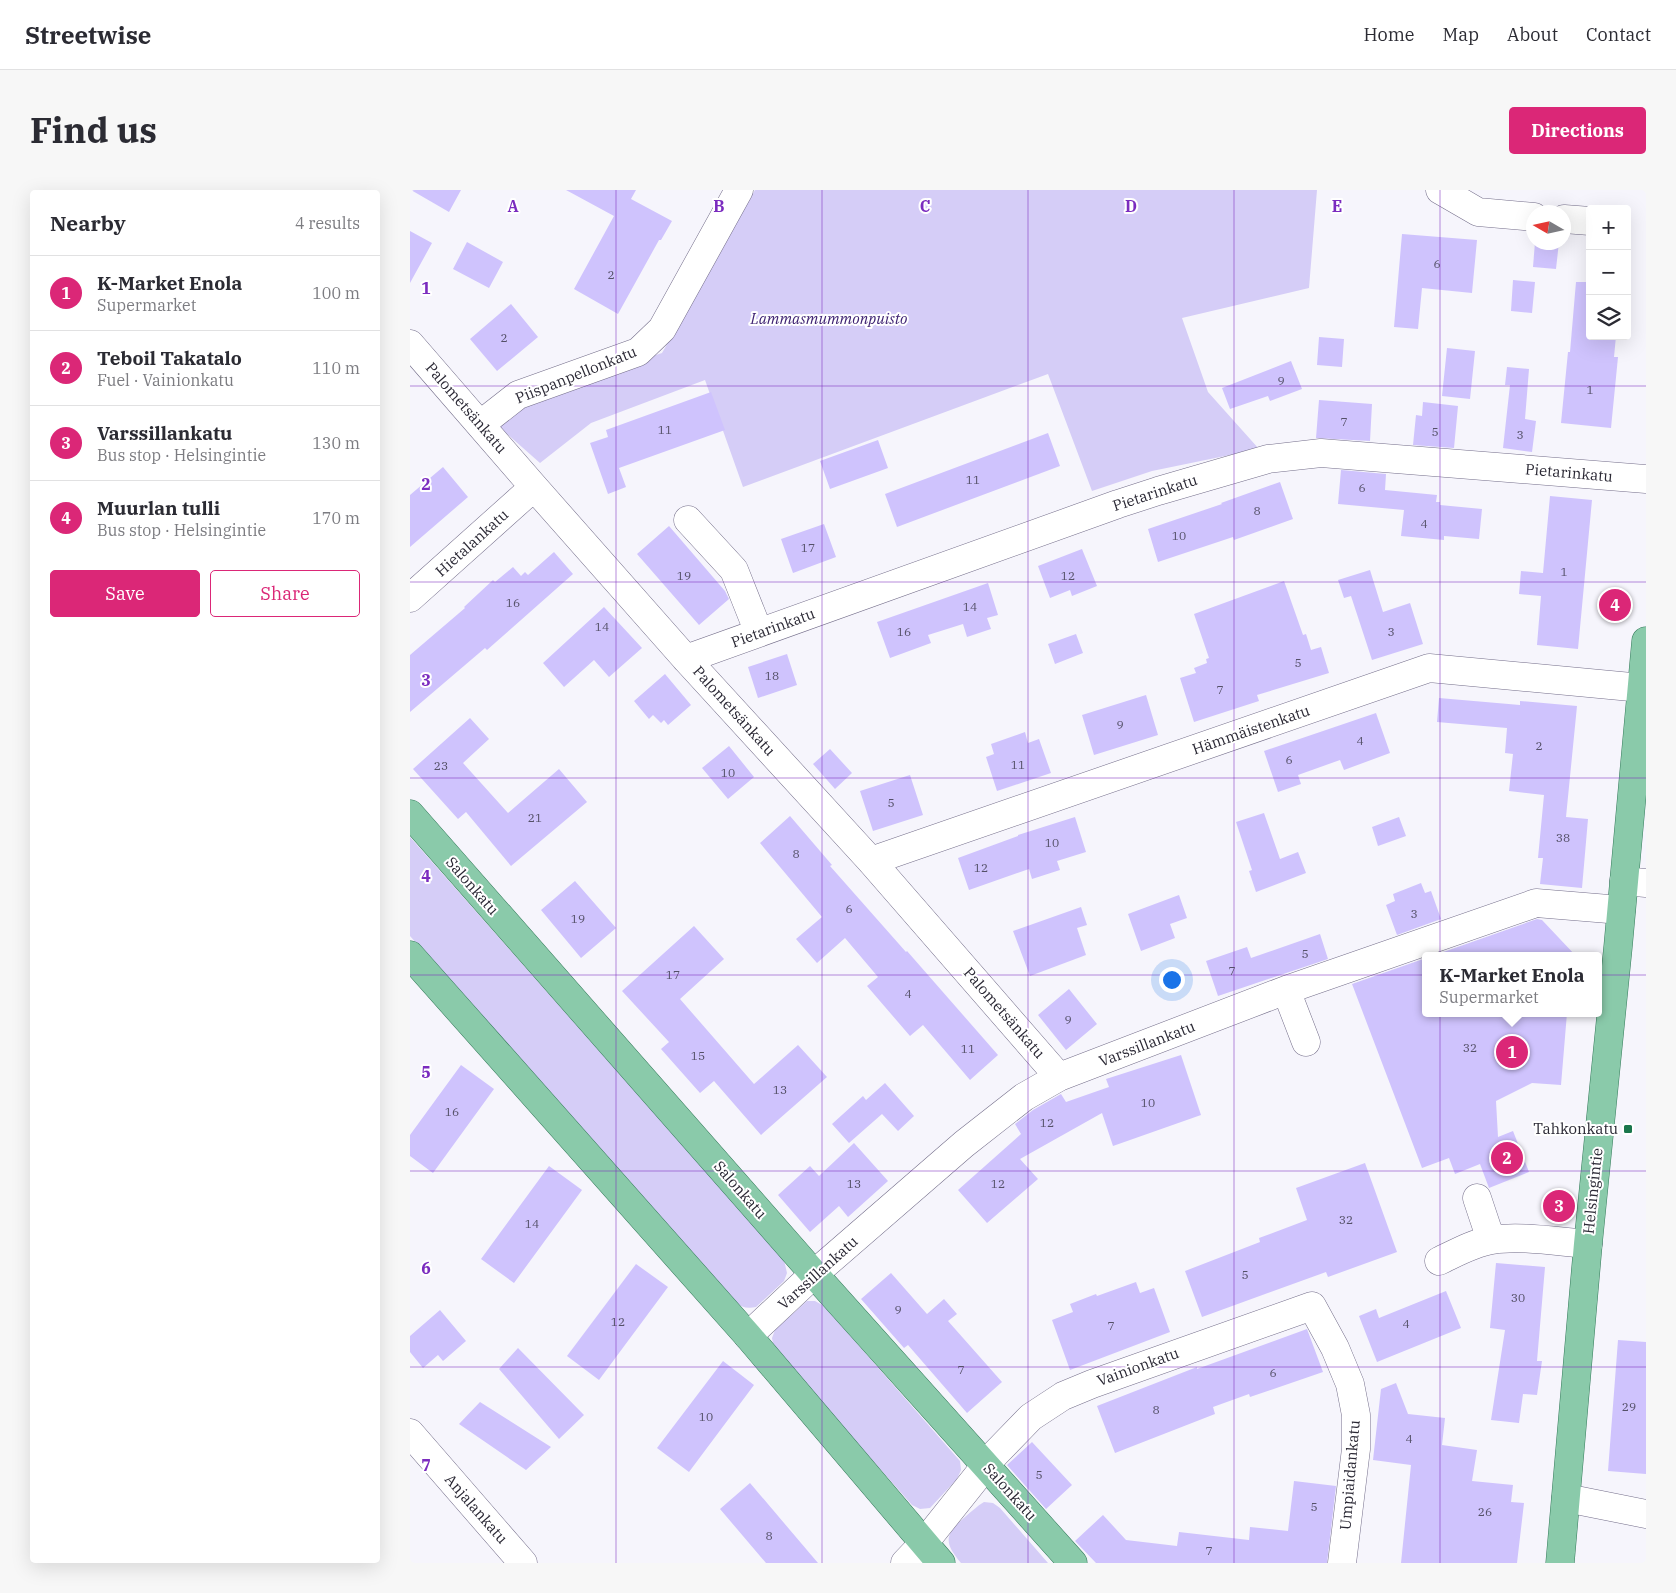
<!DOCTYPE html>
<html lang="en">
<head>
<meta charset="utf-8">
<style>
  body { margin:0; font-family:"IBM Plex Serif",serif; background:#f7f7f7; color:#2b2b33 }
  .controls { position:absolute; right:15px; top:15px; display:grid; overflow:hidden; border-radius:5px; box-shadow:0 5px 20px #0002 }
  .controls button { width:45px; height:45px; display:grid; place-items:center; padding:0; border:0; border-bottom:1px solid #e1e1e2; background:#fff; color:#2b2b33; font:25px sans-serif }
  .compass { position:absolute; left:1116px; top:15px; width:45px; height:45px; border-radius:50%; background:#fff; box-shadow:0 5px 20px #0002; rotate:279deg }
  .you { position:absolute; left:761px; top:789px; width:18px; height:18px; margin:-12px; border:4px solid #fff; border-radius:50%; background:#1a73e8; box-shadow:0 0 0 8px #1a73e833 }
  .badge { display:grid; place-items:center; width:32px; height:32px; border-radius:50%; background:#db2777; color:#fff; font-size:16px; font-weight:700 }
  .pin { position:absolute; translate:-50% -50%; border:2px solid #fff; box-shadow:0 1px 5px #0006 }
  .popup { position:absolute; left:1012px; top:762px; width:180px; height:65px; box-sizing:border-box; display:grid; place-content:center; border-radius:5px; background:#fff; filter:drop-shadow(0 1px 4px #0005); font-size:16px; white-space:nowrap; color:#7c7c81 }
  .popup b { font-size:19px; color:#2b2b33 }
  .popup::after { content:''; position:absolute; left:50%; top:100%; margin-left:-10px; border:10px solid transparent; border-top-color:#fff }
  .list { margin:0; padding:0; list-style:none }
  h2 { display:flex; justify-content:space-between; align-items:center; height:65px; margin:0; padding:0 20px; font-size:21px }
  h2 small { font-size:16px; font-weight:400; color:#7c7c81 }
  .list li { display:grid; grid-template-columns:32px 1fr auto; gap:15px; align-items:center; box-sizing:border-box; height:75px; padding:0 20px; border-top:1px solid #e1e1e2 }
  .list b { display:block; font-size:19px; white-space:nowrap }
  .list p { margin:0; font-size:16px; white-space:nowrap; color:#7c7c81 }
  .list em { font-size:16px; font-style:normal; color:#7c7c81 }
  .actions { display:flex; gap:10px; padding:15px 20px }
  .actions a { flex:1; padding:11px 0; border:1px solid #db2777; border-radius:5px; text-align:center; font-size:18px; color:#db2777 }
  .actions .main { background:#db2777; color:#fff }
  .icon { flex:none; width:28px; height:28px; fill:none; stroke:currentColor; stroke-width:2; stroke-linecap:round; stroke-linejoin:round }
  .map { position:relative; flex:none; width:1236px; height:1373px; overflow:hidden; border-radius:5px }
  header { display:flex; align-items:center; gap:30px; box-sizing:border-box; height:70px; padding:0 25px; background:#fff; border-bottom:1px solid #e1e1e2 }
  header strong { font-size:24px }
  nav { display:flex; gap:28px; margin-inline-start:auto; font-size:18px }
  .intro { display:flex; align-items:center; justify-content:space-between; box-sizing:border-box; height:120px; padding:0 30px }
  h1 { margin:0; font-size:35px }
  .button { padding:12px 22px; border-radius:5px; background:#db2777; color:#fff; font-size:18px; font-weight:700 }
  main { display:flex; gap:30px; padding:0 30px }
  aside { flex:1; background:#fff; border-radius:5px; box-shadow:0 5px 20px #0002 }
  .map>svg:first-child { display:block }
</style>
</head>
<body>
<header>
<strong>Streetwise</strong>
<nav><a>Home</a><a>Map</a><a>About</a><a>Contact</a></nav>
</header>
<div class="intro"><h1>Find us</h1><a class="button">Directions</a></div>
<main>
<aside>
<h2>Nearby<small>4 results</small></h2>
<ul class="list">
<li><span class="badge">1</span><div><b>K-Market Enola</b><p>Supermarket</p></div><em>100 m</em></li>
<li><span class="badge">2</span><div><b>Teboil Takatalo</b><p>Fuel · Vainionkatu</p></div><em>110 m</em></li>
<li><span class="badge">3</span><div><b>Varssillankatu</b><p>Bus stop · Helsingintie</p></div><em>130 m</em></li>
<li><span class="badge">4</span><div><b>Muurlan tulli</b><p>Bus stop · Helsingintie</p></div><em>170 m</em></li>
</ul>
<div class="actions"><a class="main">Save</a><a>Share</a></div>
</aside>
<div class="map">
<svg width="1236" height="1373" viewBox="0 0 1236 1373">
  <rect width="100%" height="100%" fill="#f6f5fc"/>
  <path fill="#d5cdf7" d="M 345,0 L 907,0 L 899,98 L 772,128 L 798,202 L 849,259 L 742,281 L 682,301 L 638,184 L 333,297 L 295,190 L 181,233 L 130,273 L 87,235 L 110,210 L 252,163 Z
    M 0,647 L 374,1070 L 377,1083 L 374,1091 L 346,1117 C 337,1119 331,1117 324,1112 L 0,746 Z
    M 397,1111 L 405,1111 L 414,1116 L 550,1271 L 551,1280 L 547,1289 L 520,1318 L 510,1319 L 502,1315 L 364,1159 L 362,1148 L 365,1140 Z
    M 574,1312 L 583,1313 L 590,1318 L 638,1373 L 551,1373 C 533,1352 535,1344 555,1327 C 561,1322 567,1316 574,1312 Z"/>
  <path fill="#cfc3fd" d="M 1,0 L 51,0 L 39,22 Z
    M 156,0 L 226,0 L 221,9 L 262,31 L 251,50 L 249,50 L 208,124 L 164,99 L 204,26 Z
    M 0,41 L 22,53 L 0,93 Z
    M 992,44 L 1067,50 L 1062,103 L 1012,98 L 1008,139 L 984,137 Z
    M 57,52 L 93,72 L 79,98 L 43,79 Z
    M 1125,52 L 1149,52 L 1146,79 L 1123,77 Z
    M 1103,90 L 1125,92 L 1122,123 L 1101,121 Z
    M 1166,92 L 1180,92 L 1180,146 L 1206,146 L 1204,167 L 1208,167 L 1201,238 L 1151,233 L 1158,162 L 1160,162 Z
    M 101,114 L 128,147 L 87,181 L 60,149 Z
    M 909,147 L 934,149 L 932,177 L 907,175 Z
    M 1037,158 L 1065,161 L 1060,209 L 1032,206 Z
    M 881,171 L 892,199 L 860,211 L 858,206 L 820,219 L 812,198 Z
    M 1097,177 L 1119,179 L 1115,229 L 1126,231 L 1122,262 L 1093,258 L 1100,195 L 1095,195 Z
    M 301,202 L 315,240 L 209,278 L 216,297 L 198,304 L 180,253 L 198,247 L 196,240 Z
    M 909,210 L 962,214 L 960,251 L 906,248 Z
    M 1013,212 L 1048,216 L 1044,258 L 1003,255 L 1006,225 L 1012,226 Z
    M 638,243 L 650,276 L 487,337 L 475,304 Z
    M 468,250 L 478,278 L 420,299 L 410,271 Z
    M 33,277 L 58,307 L 0,357 L 0,305 Z
    M 931,280 L 976,284 L 975,300 L 1027,305 L 1026,312 L 1030,312 L 1030,315 L 1072,319 L 1069,349 L 1034,346 L 1034,350 L 991,346 L 994,320 L 928,314 Z
    M 870,292 L 883,329 L 824,350 L 823,347 L 748,372 L 738,339 L 812,314 L 811,313 Z
    M 1140,306 L 1182,310 L 1168,459 L 1127,455 L 1131,406 L 1109,404 L 1111,381 L 1133,383 Z
    M 414,334 L 426,367 L 383,383 L 371,349 Z
    M 259,336 L 315,401 L 319,409 L 289,435 L 227,364 Z
    M 672,359 L 687,396 L 662,406 L 660,400 L 640,408 L 628,376 Z
    M 144,362 L 163,384 L 77,460 L 75,458 L 0,522 L 0,465 L 55,418 L 54,417 L 83,390 L 85,392 L 103,377 L 111,386 L 115,382 L 118,385 Z
    M 960,380 L 973,422 L 1000,413 L 1013,454 L 962,470 L 941,406 L 934,408 L 928,390 Z
    M 874,391 L 893,445 L 896,444 L 901,460 L 911,457 L 919,483 L 847,505 L 849,511 L 784,532 L 770,488 L 786,483 L 784,478 L 797,473 L 796,469 L 799,468 L 784,424 Z
    M 578,393 L 588,425 L 577,428 L 581,439 L 557,447 L 553,434 L 518,445 L 521,453 L 480,468 L 467,432 Z
    M 194,417 L 232,458 L 199,487 L 184,470 L 154,497 L 133,473 Z
    M 666,444 L 673,463 L 645,474 L 638,454 Z
    M 377,464 L 387,495 L 348,508 L 338,477 Z
    M 255,484 L 281,515 L 258,535 L 254,530 L 251,533 L 243,525 L 239,529 L 224,511 Z
    M 736,505 L 748,545 L 684,565 L 672,525 Z
    M 1029,508 L 1110,515 L 1110,511 L 1167,516 L 1156,627 L 1178,629 L 1172,698 L 1130,694 L 1133,668 L 1128,668 L 1134,605 L 1099,601 L 1103,564 L 1095,563 L 1097,538 L 1027,532 Z
    M 966,523 L 980,563 L 934,580 L 930,570 L 888,585 L 891,594 L 868,602 L 854,561 Z
    M 60,528 L 79,549 L 53,573 L 98,623 L 149,579 L 177,612 L 101,676 L 56,622 L 48,629 L 3,579 Z
    M 615,542 L 618,553 L 629,549 L 641,583 L 587,601 L 576,567 L 584,564 L 581,554 Z
    M 319,556 L 344,587 L 318,609 L 292,578 Z
    M 420,559 L 442,583 L 425,599 L 403,574 Z
    M 500,585 L 513,625 L 463,641 L 450,601 Z
    M 854,623 L 870,669 L 888,662 L 896,683 L 846,702 L 839,681 L 842,680 L 826,632 Z
    M 380,626 L 422,675 L 420,676 L 496,762 L 497,761 L 588,865 L 560,890 L 513,835 L 500,846 L 457,796 L 468,787 L 435,748 L 407,773 L 386,749 L 412,727 L 350,653 Z
    M 665,627 L 676,662 L 647,671 L 650,680 L 622,689 L 619,679 L 559,700 L 548,668 L 608,646 L 608,645 Z
    M 989,627 L 996,646 L 968,656 L 962,637 Z
    M 165,691 L 206,738 L 171,768 L 131,720 Z
    M 1011,693 L 1015,703 L 1021,701 L 1031,729 L 987,745 L 976,715 L 985,711 L 983,704 Z
    M 769,705 L 777,728 L 760,734 L 765,748 L 731,761 L 718,724 Z
    M 671,717 L 677,735 L 667,738 L 676,765 L 620,786 L 603,741 Z
    M 1127,729 L 1132,730 L 1166,766 L 1022,766 Z
    M 284,736 L 314,769 L 270,809 L 344,894 L 388,855 L 417,887 L 351,945 L 304,891 L 290,903 L 251,859 L 259,852 L 212,801 Z
    M 910,744 L 918,769 L 808,806 L 796,771 L 837,757 L 841,768 Z
    M 1016,768 L 1016,823 L 1157,823 L 1151,895 L 1122,893 L 1086,911 L 1088,947 L 1103,941 L 1119,982 L 1079,998 L 1070,974 L 1045,984 L 1039,968 L 1012,978 L 942,794 Z
    M 659,799 L 687,834 L 656,860 L 628,825 Z
    M 771,865 L 791,925 L 703,956 L 692,923 L 610,969 L 628,989 L 577,1033 L 548,1000 L 611,944 L 605,934 L 623,920 L 651,904 L 656,912 L 699,897 L 696,889 Z
    M 51,875 L 84,899 L 23,983 L 0,966 L 0,945 Z
    M 475,893 L 504,926 L 488,941 L 472,924 L 439,953 L 422,934 L 453,906 L 456,910 Z
    M 444,953 L 478,991 L 438,1027 L 429,1016 L 400,1042 L 368,1005 L 400,976 L 409,986 Z
    M 955,973 L 987,1062 L 918,1087 L 916,1082 L 792,1127 L 775,1081 L 850,1052 L 849,1048 L 897,1030 L 886,998 Z
    M 139,976 L 172,1000 L 104,1093 L 71,1069 Z
    M 1086,1073 L 1135,1077 L 1127,1171 L 1132,1171 L 1127,1205 L 1113,1204 L 1109,1233 L 1081,1230 L 1095,1140 L 1080,1138 Z
    M 226,1074 L 258,1097 L 189,1190 L 157,1166 Z
    M 481,1083 L 517,1124 L 534,1109 L 547,1124 L 538,1131 L 592,1192 L 557,1223 L 498,1155 L 494,1158 L 451,1109 Z
    M 726,1092 L 730,1103 L 744,1098 L 760,1142 L 660,1180 L 642,1130 L 663,1122 L 660,1114 L 686,1104 L 687,1106 Z
    M 1036,1101 L 1051,1138 L 967,1172 L 949,1126 L 966,1119 L 969,1128 Z
    M 30,1120 L 56,1151 L 33,1171 L 28,1165 L 13,1178 L 0,1162 L 0,1146 Z
    M 897,1139 L 913,1182 L 840,1207 L 839,1204 L 803,1217 L 805,1224 L 705,1263 L 687,1216 L 787,1177 L 787,1179 Z
    M 1208,1150 L 1236,1152 L 1236,1284 L 1198,1281 Z
    M 108,1158 L 174,1225 L 149,1249 L 89,1179 Z
    M 313,1171 L 344,1195 L 279,1282 L 247,1258 Z
    M 986,1193 L 998,1224 L 1035,1228 L 1032,1255 L 1067,1260 L 1062,1291 L 1103,1295 L 1101,1312 L 1114,1313 L 1107,1373 L 991,1373 L 1001,1275 L 963,1270 L 971,1199 Z
    M 70,1212 L 141,1257 L 116,1280 L 49,1234 Z
    M 622,1252 L 662,1295 L 636,1319 L 597,1275 Z
    M 884,1291 L 926,1296 L 917,1373 L 686,1373 L 665,1351 L 693,1325 L 716,1350 L 767,1356 L 769,1342 L 839,1350 L 840,1337 L 878,1341 Z
    M 340,1293 L 408,1373 L 356,1373 L 310,1319 Z"/>
  <g fill="none" stroke-linecap="round" stroke-linejoin="round">
    <defs>
      <path id="minor" d="M 1030,0 L 1068,22 L 1124,27
        M 1154,29 L 1180,31
        M 0,154 L 124,297 L 276,469 L 461,671 L 649,887
        M 71,234 L 108,205 L 228,162 L 252,139 L 329,0
        M 278,330 L 324,380 L 349,443
        M 0,408 L 124,297
        M 276,469 L 708,314 L 748,301 L 858,269 L 911,263 L 1236,289
        M 461,671 L 1019,478 L 1232,498
        M 1214,691 L 1236,693
        M 876,800 L 896,852
        M 1067,1008 L 1081,1050
        M 1029,1071 C 1046,1063 1063,1053 1082,1050 C 1109,1045 1150,1052 1178,1054
        M 338,1146 L 404,1084 L 554,954 L 614,907 L 649,887 L 876,800 L 1126,713 L 1211,720
        M 0,1243 L 113,1373
        M 1156,1308 L 1236,1324
        M 495,1373 L 514,1353 L 585,1264 L 621,1227 L 653,1206 L 682,1194 L 902,1116 L 925,1158 L 940,1194 L 946,1225 L 946,1259 L 932,1373"/>
      <path id="major" d="M 0,624 L 404,1084 L 663,1373
        M 0,765 L 338,1146 L 531,1373
        M 1150,1373 L 1178,1054 L 1208,757 L 1236,451"/>
    </defs>
    <use href="#minor" stroke="#746e8a" stroke-width="29"/>
    <use href="#major" stroke="#367b5c" stroke-width="29"/>
    <use href="#minor" stroke="#fff" stroke-width="28"/>
    <use href="#major" stroke="#8acaaa" stroke-width="28"/>
  </g>
  <path fill="none" stroke="#7b2cbf" stroke-width="1" stroke-opacity="0.55" d="M 206,0 L 206,1373M 412,0 L 412,1373M 618,0 L 618,1373M 824,0 L 824,1373M 1030,0 L 1030,1373M 0,196 L 1236,196M 0,392 L 1236,392M 0,588 L 1236,588M 0,785 L 1236,785M 0,981 L 1236,981M 0,1177 L 1236,1177"/>
  <rect fill="#1a764c" stroke="#fff" stroke-width="2" x="1213" y="934" width="10" height="10" rx="2.5"/>
  <g text-anchor="middle" stroke-width="4" stroke-linejoin="round" paint-order="stroke">
    <g font-size="12" fill="#545067">
      <text x="1027" y="78">6</text>
      <text x="201" y="89">2</text>
      <text x="94" y="152">2</text>
      <text x="871" y="195">9</text>
      <text x="1180" y="204">1</text>
      <text x="934" y="236">7</text>
      <text x="255" y="244">11</text>
      <text x="1025" y="246">5</text>
      <text x="1110" y="249">3</text>
      <text x="563" y="294">11</text>
      <text x="952" y="302">6</text>
      <text x="847" y="325">8</text>
      <text x="1014" y="338">4</text>
      <text x="769" y="350">10</text>
      <text x="398" y="362">17</text>
      <text x="1154" y="386">1</text>
      <text x="274" y="390">19</text>
      <text x="658" y="390">12</text>
      <text x="103" y="417">16</text>
      <text x="560" y="421">14</text>
      <text x="192" y="441">14</text>
      <text x="494" y="446">16</text>
      <text x="981" y="446">3</text>
      <text x="888" y="477">5</text>
      <text x="362" y="490">18</text>
      <text x="810" y="504">7</text>
      <text x="710" y="539">9</text>
      <text x="950" y="555">4</text>
      <text x="1129" y="560">2</text>
      <text x="879" y="574">6</text>
      <text x="608" y="579">11</text>
      <text x="31" y="580">23</text>
      <text x="318" y="587">10</text>
      <text x="481" y="617">5</text>
      <text x="125" y="632">21</text>
      <text x="1153" y="652">38</text>
      <text x="642" y="657">10</text>
      <text x="386" y="668">8</text>
      <text x="571" y="682">12</text>
      <text x="439" y="723">6</text>
      <text x="1004" y="728">3</text>
      <text x="168" y="733">19</text>
      <text x="895" y="768">5</text>
      <text x="822" y="785">7</text>
      <text x="263" y="789">17</text>
      <text x="498" y="808">4</text>
      <text x="658" y="834">9</text>
      <text x="1060" y="862">32</text>
      <text x="558" y="863">11</text>
      <text x="288" y="870">15</text>
      <text x="370" y="904">13</text>
      <text x="738" y="917">10</text>
      <text x="42" y="926">16</text>
      <text x="637" y="937">12</text>
      <text x="444" y="998">13</text>
      <text x="588" y="998">12</text>
      <text x="936" y="1034">32</text>
      <text x="122" y="1038">14</text>
      <text x="835" y="1089">5</text>
      <text x="1108" y="1112">30</text>
      <text x="488" y="1124">9</text>
      <text x="208" y="1136">12</text>
      <text x="996" y="1138">4</text>
      <text x="701" y="1140">7</text>
      <text x="551" y="1184">7</text>
      <text x="863" y="1187">6</text>
      <text x="1219" y="1221">29</text>
      <text x="746" y="1224">8</text>
      <text x="296" y="1231">10</text>
      <text x="999" y="1253">4</text>
      <text x="629" y="1289">5</text>
      <text x="904" y="1321">5</text>
      <text x="1075" y="1326">26</text>
      <text x="359" y="1350">8</text>
      <text x="799" y="1365">7</text>
    </g>
    <g font-size="15" font-style="italic" fill="#3e2272" stroke="#fff">
      <text x="419" y="134">Lammasmummonpuisto</text>
    </g>
    <g font-size="15" fill="#2b2935" stroke="#fff">
      <text transform="translate(166 185) rotate(-22)" y="5">Piispanpellonkatu</text>
      <text transform="translate(56 218) rotate(49)" y="5">Palometsänkatu</text>
      <text transform="translate(1159 283) rotate(5)" y="5">Pietarinkatu</text>
      <text transform="translate(745 303) rotate(-18)" y="5">Pietarinkatu</text>
      <text transform="translate(62 353) rotate(-42)" y="5">Hietalankatu</text>
      <text transform="translate(363 438) rotate(-20)" y="5">Pietarinkatu</text>
      <text transform="translate(324 521) rotate(48)" y="5">Palometsänkatu</text>
      <text transform="translate(841 540) rotate(-19)" y="5">Hämmäistenkatu</text>
      <text transform="translate(62 696) rotate(49)" y="5">Salonkatu</text>
      <text transform="translate(594 823) rotate(49)" y="5">Palometsänkatu</text>
      <text transform="translate(737 854) rotate(-21)" y="5">Varssillankatu</text>
      <text transform="translate(330 1000) rotate(49)" y="5">Salonkatu</text>
      <text transform="translate(1183 1001) rotate(-84)" y="5">Helsingintie</text>
      <text transform="translate(408 1083) rotate(-42)" y="5">Varssillankatu</text>
      <text transform="translate(728 1177) rotate(-20)" y="5">Vainionkatu</text>
      <text transform="translate(940 1285) rotate(-85)" y="5">Umpiaidankatu</text>
      <text transform="translate(600 1302) rotate(48)" y="5">Salonkatu</text>
      <text transform="translate(66 1319) rotate(49)" y="5">Anjalankatu</text>
    </g>
    <g font-size="15" fill="#2b2935" stroke="#fff" text-anchor="end">
      <text x="1208" y="944">Tahkonkatu</text>
    </g>
  </g>
  <g font-size="16" text-anchor="middle" font-weight="bold" fill="#7b2cbf" stroke="#fff" stroke-width="4" stroke-linejoin="round" paint-order="stroke">
    <text x="103" y="22">A</text>
    <text x="309" y="22">B</text>
    <text x="515" y="22">C</text>
    <text x="721" y="22">D</text>
    <text x="927" y="22">E</text>
    <text x="16" y="104">1</text>
    <text x="16" y="300">2</text>
    <text x="16" y="496">3</text>
    <text x="16" y="692">4</text>
    <text x="16" y="888">5</text>
    <text x="16" y="1084">6</text>
    <text x="16" y="1281">7</text>
  </g>
</svg>
<div class="controls">
<button>+</button>
<button>−</button>
<button><svg class="icon" aria-label="layers" viewBox="0 0 24 24"><path d="M12 4l9 5-9 5-9-5zM3 14l9 5 9-5"/></svg></button>
</div>
<svg class="compass" viewBox="-18 -18 36 36"><path d="M0-13l5 13h-10z" fill="#e53935"/><path d="M0 13l5-13h-10z" fill="#7c7c81"/></svg>
<div class="you"></div>
<div class="pin badge" style="left:1102px;top:862px">1</div>
<div class="popup"><b>K-Market Enola</b>Supermarket</div>
<div class="pin badge" style="left:1097px;top:968px">2</div>
<div class="pin badge" style="left:1149px;top:1016px">3</div>
<div class="pin badge" style="left:1205px;top:415px">4</div>
</div>
</main>
</body>
</html>
